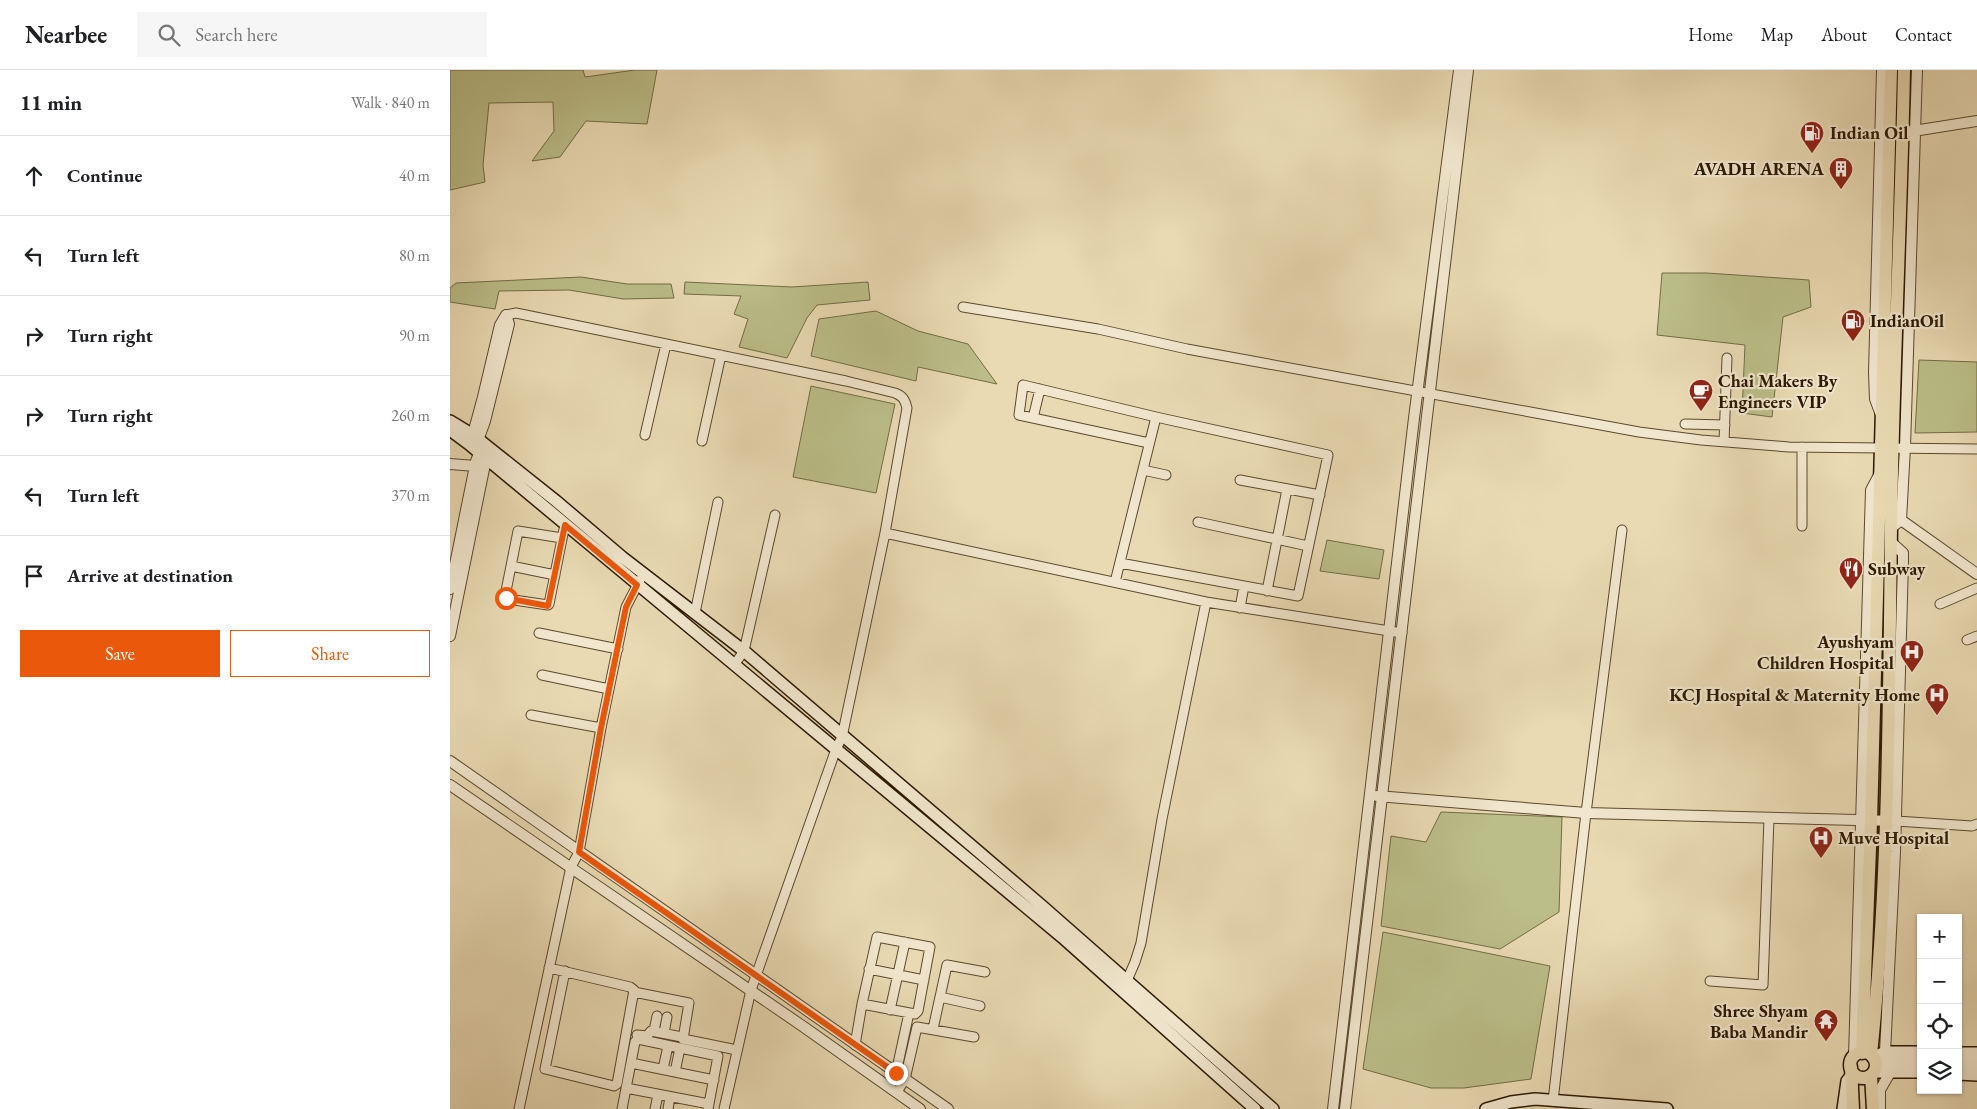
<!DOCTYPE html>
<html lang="en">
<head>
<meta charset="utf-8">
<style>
  body { margin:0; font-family:"EB Garamond",serif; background:#f6f6f6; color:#202124 }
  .controls { position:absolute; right:15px; bottom:15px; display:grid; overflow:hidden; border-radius:0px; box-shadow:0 1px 4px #0004 }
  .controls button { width:45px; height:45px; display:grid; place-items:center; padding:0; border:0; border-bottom:1px solid #e0e0e0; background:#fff; color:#202124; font:25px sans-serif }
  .stop { position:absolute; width:15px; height:15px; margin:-11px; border:4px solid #ea580c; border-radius:50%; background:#fff }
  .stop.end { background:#ea580c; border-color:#fff; box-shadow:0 1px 5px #0008 }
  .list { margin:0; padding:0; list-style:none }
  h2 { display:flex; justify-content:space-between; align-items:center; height:65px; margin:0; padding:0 20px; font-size:21px }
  h2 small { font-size:16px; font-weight:400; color:#757577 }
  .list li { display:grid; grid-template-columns:32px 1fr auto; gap:15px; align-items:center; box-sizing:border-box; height:80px; padding:0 20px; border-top:1px solid #e0e0e0 }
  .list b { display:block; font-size:19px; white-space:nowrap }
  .list em { font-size:16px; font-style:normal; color:#757577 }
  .actions { display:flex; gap:10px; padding:15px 20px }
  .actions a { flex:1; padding:11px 0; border:1px solid #ea580c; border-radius:0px; text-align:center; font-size:18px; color:#ea580c }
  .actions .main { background:#ea580c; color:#fff }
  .icon { flex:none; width:28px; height:28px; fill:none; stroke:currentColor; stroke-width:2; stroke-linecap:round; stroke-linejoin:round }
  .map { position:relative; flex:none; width:1527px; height:1039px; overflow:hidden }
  header { display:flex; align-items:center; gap:30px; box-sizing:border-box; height:70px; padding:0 25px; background:#fff; border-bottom:1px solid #e0e0e0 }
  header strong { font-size:24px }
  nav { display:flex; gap:28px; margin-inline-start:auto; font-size:18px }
  .search { width:350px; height:45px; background:#f6f6f6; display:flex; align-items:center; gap:12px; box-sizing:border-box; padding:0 18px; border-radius:0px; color:#757577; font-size:19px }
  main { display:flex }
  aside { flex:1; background:#fff }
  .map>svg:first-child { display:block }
</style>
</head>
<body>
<header>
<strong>Nearbee</strong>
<div class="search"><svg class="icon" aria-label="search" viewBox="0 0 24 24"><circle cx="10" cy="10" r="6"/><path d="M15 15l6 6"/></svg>Search here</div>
<nav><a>Home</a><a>Map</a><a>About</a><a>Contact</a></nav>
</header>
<main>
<aside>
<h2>11 min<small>Walk · 840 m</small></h2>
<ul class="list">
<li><svg class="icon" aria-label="ahead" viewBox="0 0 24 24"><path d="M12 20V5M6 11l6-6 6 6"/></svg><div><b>Continue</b></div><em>40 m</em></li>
<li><svg class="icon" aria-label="left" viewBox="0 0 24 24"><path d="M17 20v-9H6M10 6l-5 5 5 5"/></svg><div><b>Turn left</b></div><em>80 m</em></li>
<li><svg class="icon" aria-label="right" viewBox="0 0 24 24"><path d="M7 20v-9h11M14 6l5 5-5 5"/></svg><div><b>Turn right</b></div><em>90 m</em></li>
<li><svg class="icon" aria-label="right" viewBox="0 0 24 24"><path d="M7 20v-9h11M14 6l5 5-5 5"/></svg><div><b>Turn right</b></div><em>260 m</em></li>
<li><svg class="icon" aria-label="left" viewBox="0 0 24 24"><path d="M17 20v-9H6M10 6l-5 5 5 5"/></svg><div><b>Turn left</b></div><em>370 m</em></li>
<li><svg class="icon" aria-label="arrive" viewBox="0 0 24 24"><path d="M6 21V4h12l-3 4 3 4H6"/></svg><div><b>Arrive at destination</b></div></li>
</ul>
<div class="actions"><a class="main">Save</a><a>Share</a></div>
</aside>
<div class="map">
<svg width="1527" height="1039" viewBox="0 0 1527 1039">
  <rect width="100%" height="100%" fill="#e9dab3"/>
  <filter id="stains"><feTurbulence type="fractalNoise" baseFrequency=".004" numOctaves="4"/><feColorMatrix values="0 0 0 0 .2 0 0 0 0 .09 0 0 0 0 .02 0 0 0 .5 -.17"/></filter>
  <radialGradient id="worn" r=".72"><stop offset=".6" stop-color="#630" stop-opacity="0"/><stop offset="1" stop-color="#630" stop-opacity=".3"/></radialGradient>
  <path fill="#bbbe89" stroke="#746c45" d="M 0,0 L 133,0 L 135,7 L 185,0 L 207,0 L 197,54 L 136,51 L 110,87 L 82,91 L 104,61 L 103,32 L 39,33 L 33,95 L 35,112 L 0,120 Z
    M 1212,203 L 1257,203 L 1359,210 L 1361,237 L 1333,247 L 1322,347 L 1292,343 L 1295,275 L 1207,265 Z
    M 131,207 L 177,214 L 221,214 L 224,228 L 173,229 L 119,220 L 49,221 L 45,239 L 0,232 L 0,218 L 6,213 Z
    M 235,212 L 342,217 L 418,212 L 420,230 L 367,235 L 357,248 L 337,288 L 289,277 L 298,249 L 284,244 L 291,226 L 234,224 Z
    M 426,241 L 468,261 L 518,274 L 547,314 L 468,297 L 466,311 L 361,286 L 369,249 Z
    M 1469,290 L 1527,292 L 1527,362 L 1465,363 Z
    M 361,316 L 445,334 L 426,423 L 343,407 Z
    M 877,470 L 934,480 L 929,509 L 870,501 Z
    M 991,742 L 1112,747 L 1109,842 L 1050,879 L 931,856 L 941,766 L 976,772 Z
    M 933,862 L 1100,896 L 1081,1009 L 1014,1018 L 981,1018 L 913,999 Z"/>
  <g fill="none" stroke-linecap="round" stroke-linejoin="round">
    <defs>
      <path id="minor" d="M 513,237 L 648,259 L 737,279 L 1189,362 L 1251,370 L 1339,377 L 1527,379
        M 56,245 L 66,243 L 396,311 L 445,323 C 453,326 455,330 457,338 L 435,463 L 392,667 L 386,679 L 301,920 L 274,1039
        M 583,348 L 590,319
        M 1235,354 L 1275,355
        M 195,365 L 216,274
        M 252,371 L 271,285
        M 1274,372 L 1277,288
        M 699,373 L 569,345 L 573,315 L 706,347
        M 693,400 L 716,405
        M 790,410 L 870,425
        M 748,452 L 858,476
        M 1352,456 L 1352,377
        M 435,463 L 756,532 L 952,563
        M 112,468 L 68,461 L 56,521 L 57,529 L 98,535 L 99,534 L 113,464 L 115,455
        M 61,496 L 105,505
        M 665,512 L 668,500 L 706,347 L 878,385 L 848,526 L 670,493
        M 817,521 L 837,419
        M 1490,534 L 1527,518
        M 790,538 L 794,516
        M 245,543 L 268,432
        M 89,563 L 168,579
        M 1517,570 L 1527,566
        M 284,595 L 294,581 L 325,445
        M 92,605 L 159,619
        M 81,645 L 151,658
        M 1446,751 L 1522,756 L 1527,754
        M 427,867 L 480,877 L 468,941 L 465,944 L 412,934 Z
        M 99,898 L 108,900 L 180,917 L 184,920 L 167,1014 L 164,1016 L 95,999 L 115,901
        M 419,899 L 474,910
        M 1260,911 L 1313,915 L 1319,748
        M 675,915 L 685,892 L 691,873 L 712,749 L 756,532
        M 184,922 L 239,933 L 233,969 L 287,980
        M 490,927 L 530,936
        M 440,940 L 455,872
        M 483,959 L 497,895 L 535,902
        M 204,961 L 207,946
        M 214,963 L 217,947
        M 187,965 L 197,966 L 201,961 L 232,967
        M 405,975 L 412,934
        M 181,993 L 264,1010
        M 213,999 L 218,976
        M 225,1002 L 230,978
        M 446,1003 L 459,943
        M 176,1018 L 259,1034
        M 447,1022 L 455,1009 L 467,957 L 524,967
        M 1103,1031 L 1136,743 L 1172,460
        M 69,1039 L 121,797 L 129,782 L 151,658 L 176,537 L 190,510
        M 172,1039 L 185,972 L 188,969 L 268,986 L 258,1039
        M 205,1039 L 208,1025
        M 218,1039 L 220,1027"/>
      <path id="tertiary" d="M 1432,66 L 1527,51
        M 1431,345 L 1425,329 L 1424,303 L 1432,0
        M 21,371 L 33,327 L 50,255 L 56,245
        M 26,376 L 35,351 L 59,254 L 56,245
        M 0,394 L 25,396
        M 1451,450 L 1527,504
        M 1441,458 L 1451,450 L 1455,377 L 1467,0
        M 0,519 L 26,391 L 32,376
        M 0,566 L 34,399 L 39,383
        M 0,691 L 498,1039
        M 0,715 L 351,955 L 470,1039
        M 927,726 L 1136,743 L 1446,751
        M 1435,982 L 1445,782 L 1453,491 L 1453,483 L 1442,473
        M 1404,986 L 1421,420 L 1430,403
        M 883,1039 L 964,348 L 1009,0
        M 895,1039 L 1018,0
        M 1430,1039 L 1430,1020 L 1441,1001"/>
      <path id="secondary" d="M 0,351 L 23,365 L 106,431 L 172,487 L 294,581 L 592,836 L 823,1039
        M 0,360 L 19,374 L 612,867 L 805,1039
        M 1508,983 L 1527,983
        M 1423,988 L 1435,982 L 1471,982
        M 1426,993 L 1471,993
        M 1508,994 L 1527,994
        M 1424,1002 L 1471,1002
        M 1508,1004 L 1527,1005
        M 1036,1039 L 1061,1032 L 1085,1029 L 1217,1039
        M 1393,1039 L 1397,1011 L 1401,1006"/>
      <path id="primary" d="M1400 995a13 13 0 1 1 26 0a13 13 0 1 1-26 0Z
        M 1412,983 L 1421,752 L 1441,0
        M 1421,985 C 1439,810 1439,632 1441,456 C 1443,304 1451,152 1454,0
        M 1401,997 L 1403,1039
        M 1421,1005 L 1423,1039"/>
    </defs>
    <use href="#minor" stroke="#5b492e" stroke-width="11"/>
    <use href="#tertiary" stroke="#5b492e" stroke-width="12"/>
    <use href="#secondary" stroke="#2c1901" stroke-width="14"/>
    <use href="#primary" stroke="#2c1901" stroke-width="15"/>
    <use href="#minor" stroke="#f1e7ce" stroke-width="9"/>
    <use href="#tertiary" stroke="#f1e7ce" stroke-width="10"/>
    <use href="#secondary" stroke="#f1e7ce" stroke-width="11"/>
    <use href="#primary" stroke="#e9dab3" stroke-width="12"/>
  </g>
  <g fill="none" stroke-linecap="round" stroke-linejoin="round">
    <path stroke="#ea580c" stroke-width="6" d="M 56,528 L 98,536 L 115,455 L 187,515 L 176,537 L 151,658 L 129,782 L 446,1003"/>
  </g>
  <defs>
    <symbol id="fuel-pin" viewBox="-11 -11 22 30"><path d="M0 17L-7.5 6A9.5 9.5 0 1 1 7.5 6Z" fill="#8f2418" stroke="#f1e7ce"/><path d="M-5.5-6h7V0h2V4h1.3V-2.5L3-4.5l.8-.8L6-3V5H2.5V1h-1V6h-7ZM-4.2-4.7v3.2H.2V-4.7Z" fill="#fff"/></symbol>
    <symbol id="building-pin" viewBox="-11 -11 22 30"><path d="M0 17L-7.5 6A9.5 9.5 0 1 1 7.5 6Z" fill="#8f2418" stroke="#f1e7ce"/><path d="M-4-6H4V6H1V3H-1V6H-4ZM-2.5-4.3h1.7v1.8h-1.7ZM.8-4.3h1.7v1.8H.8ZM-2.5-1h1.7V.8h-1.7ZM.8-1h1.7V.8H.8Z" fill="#fff"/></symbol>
    <symbol id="cafe-pin" viewBox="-11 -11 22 30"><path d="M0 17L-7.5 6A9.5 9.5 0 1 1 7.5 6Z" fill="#8f2418" stroke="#f1e7ce"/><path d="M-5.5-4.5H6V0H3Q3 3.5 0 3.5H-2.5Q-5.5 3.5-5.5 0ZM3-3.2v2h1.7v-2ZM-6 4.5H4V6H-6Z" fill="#fff"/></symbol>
    <symbol id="restaurant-pin" viewBox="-11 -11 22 30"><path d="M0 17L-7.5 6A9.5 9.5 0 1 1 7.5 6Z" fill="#8f2418" stroke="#f1e7ce"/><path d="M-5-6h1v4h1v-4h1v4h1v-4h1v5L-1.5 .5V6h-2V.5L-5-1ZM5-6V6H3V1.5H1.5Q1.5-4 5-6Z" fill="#fff"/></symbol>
    <symbol id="hospital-pin" viewBox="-11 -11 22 30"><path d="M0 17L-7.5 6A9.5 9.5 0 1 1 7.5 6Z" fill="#8f2418" stroke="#f1e7ce"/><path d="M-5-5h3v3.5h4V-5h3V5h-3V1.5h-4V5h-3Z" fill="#fff"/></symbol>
    <symbol id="temple-pin" viewBox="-11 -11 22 30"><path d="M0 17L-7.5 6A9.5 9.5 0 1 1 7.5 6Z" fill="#8f2418" stroke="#f1e7ce"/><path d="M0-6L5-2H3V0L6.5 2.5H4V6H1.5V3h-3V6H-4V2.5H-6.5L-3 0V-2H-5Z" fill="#fff"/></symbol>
  </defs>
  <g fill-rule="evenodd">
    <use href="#fuel-pin" x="1348" y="49" width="28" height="38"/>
    <use href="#building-pin" x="1377" y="85" width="28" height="38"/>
    <use href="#fuel-pin" x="1389" y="237" width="28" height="38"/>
    <use href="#cafe-pin" x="1237" y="307" width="28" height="38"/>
    <use href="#restaurant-pin" x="1387" y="485" width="28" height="38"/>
    <use href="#hospital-pin" x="1448" y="568" width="28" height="38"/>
    <use href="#hospital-pin" x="1473" y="611" width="28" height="38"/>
    <use href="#hospital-pin" x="1357" y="754" width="28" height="38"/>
    <use href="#temple-pin" x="1362" y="937" width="28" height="38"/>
  </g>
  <g text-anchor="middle" stroke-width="4.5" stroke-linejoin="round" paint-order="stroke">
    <g font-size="18" font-weight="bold" fill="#2c1901" stroke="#f1e7ce" text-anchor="start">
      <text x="1380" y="69">Indian Oil</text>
      <text x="1374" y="105" text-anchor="end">AVADH ARENA</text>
      <text x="1420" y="257">IndianOil</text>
      <text x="1268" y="317">Chai Makers By<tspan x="1268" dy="21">Engineers VIP</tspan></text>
      <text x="1418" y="505">Subway</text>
      <text x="1444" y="578" text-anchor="end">Ayushyam<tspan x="1444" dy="21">Children Hospital</tspan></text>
      <text x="1470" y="631" text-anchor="end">KCJ Hospital &amp; Maternity Home</text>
      <text x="1388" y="774">Muve Hospital</text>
      <text x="1358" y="947" text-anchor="end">Shree Shyam<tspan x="1358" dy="21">Baba Mandir</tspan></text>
    </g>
  </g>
  <rect width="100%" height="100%" filter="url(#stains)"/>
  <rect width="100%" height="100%" fill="url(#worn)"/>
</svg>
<div class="controls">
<button>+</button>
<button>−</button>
<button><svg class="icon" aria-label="locate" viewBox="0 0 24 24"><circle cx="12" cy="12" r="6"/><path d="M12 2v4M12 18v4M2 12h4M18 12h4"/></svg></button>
<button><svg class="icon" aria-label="layers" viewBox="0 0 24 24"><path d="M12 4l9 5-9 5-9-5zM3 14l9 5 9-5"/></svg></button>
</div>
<div class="stop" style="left:56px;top:528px"></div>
<div class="stop end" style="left:446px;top:1003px"></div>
</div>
</main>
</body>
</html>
